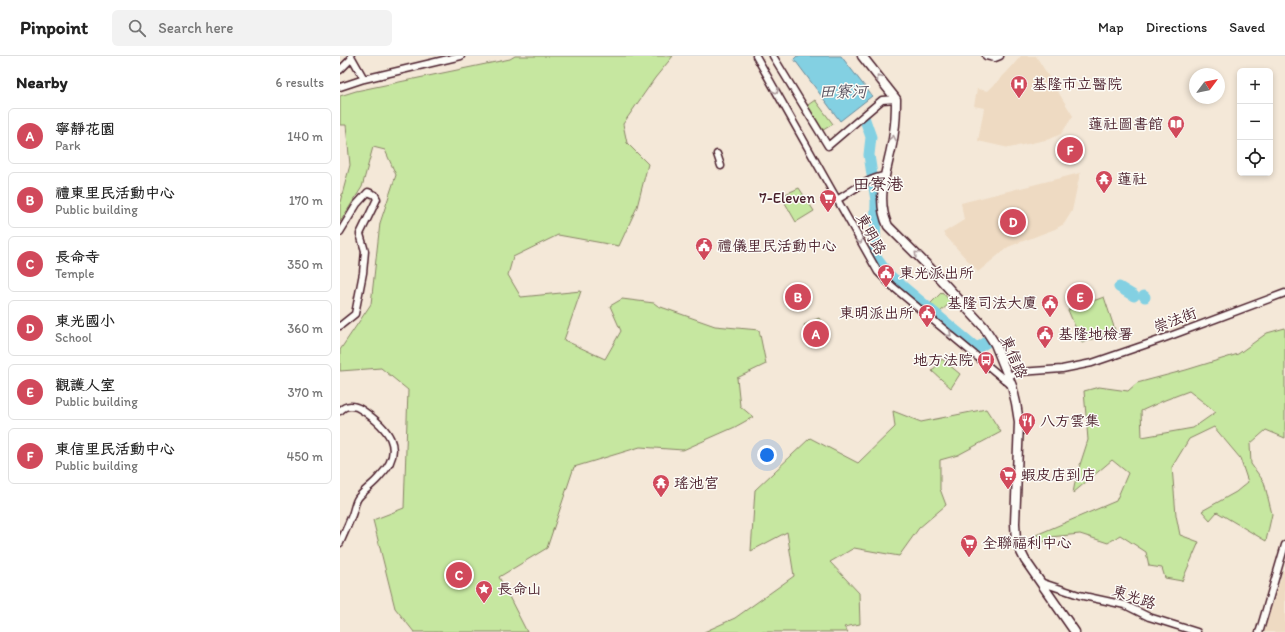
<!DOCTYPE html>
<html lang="en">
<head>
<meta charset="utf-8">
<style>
  body { margin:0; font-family:Itim,"LXGW WenKai TC",sans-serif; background:#f2f2f2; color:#222 }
  .controls { position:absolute; right:12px; top:12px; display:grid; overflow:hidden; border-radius:6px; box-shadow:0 2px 6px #0003 }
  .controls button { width:36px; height:36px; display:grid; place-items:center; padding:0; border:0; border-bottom:1px solid #e0e0e0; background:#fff; color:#222; font:20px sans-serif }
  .compass { position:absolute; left:849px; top:12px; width:36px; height:36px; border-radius:50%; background:#fff; box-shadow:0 2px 6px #0003; rotate:58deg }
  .you { position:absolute; left:427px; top:399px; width:14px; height:14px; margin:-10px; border:3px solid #fff; border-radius:50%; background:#1a73e8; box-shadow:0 0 0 6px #1a73e833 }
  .badge { display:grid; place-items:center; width:26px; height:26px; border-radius:50%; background:#d1495b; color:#fff; font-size:13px; font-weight:700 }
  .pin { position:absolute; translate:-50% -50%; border:2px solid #fff; box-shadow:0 1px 4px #0006 }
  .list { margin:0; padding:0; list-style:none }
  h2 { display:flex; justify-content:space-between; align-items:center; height:52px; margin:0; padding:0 16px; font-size:17px }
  h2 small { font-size:13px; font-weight:400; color:#767676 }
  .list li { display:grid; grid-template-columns:26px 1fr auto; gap:12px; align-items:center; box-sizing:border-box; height:56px; margin:0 8px 8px; padding:0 8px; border:1px solid #e0e0e0; border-radius:6px }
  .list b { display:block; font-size:15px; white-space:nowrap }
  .list p { margin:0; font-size:13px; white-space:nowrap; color:#767676 }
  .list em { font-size:13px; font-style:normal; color:#767676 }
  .icon { flex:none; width:22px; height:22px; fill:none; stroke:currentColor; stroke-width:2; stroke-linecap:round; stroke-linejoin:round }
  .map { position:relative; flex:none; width:945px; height:576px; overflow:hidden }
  header { display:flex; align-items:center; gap:24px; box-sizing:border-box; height:56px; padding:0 20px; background:#fff; border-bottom:1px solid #e0e0e0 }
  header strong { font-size:19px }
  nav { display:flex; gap:22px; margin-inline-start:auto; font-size:14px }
  .search { width:280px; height:36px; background:#f2f2f2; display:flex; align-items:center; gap:10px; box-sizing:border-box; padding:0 14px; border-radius:6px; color:#767676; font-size:15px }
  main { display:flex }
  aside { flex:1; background:#fff }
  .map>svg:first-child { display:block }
</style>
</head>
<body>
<header>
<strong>Pinpoint</strong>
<div class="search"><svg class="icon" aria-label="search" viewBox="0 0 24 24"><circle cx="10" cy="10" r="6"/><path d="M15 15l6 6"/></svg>Search here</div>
<nav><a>Map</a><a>Directions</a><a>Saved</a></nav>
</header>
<main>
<aside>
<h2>Nearby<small>6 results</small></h2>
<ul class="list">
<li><span class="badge">A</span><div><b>寧靜花園</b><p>Park</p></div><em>140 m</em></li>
<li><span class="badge">B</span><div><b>禮東里民活動中心</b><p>Public building</p></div><em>170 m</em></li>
<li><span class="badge">C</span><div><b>長命寺</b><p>Temple</p></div><em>350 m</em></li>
<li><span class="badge">D</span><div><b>東光國小</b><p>School</p></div><em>360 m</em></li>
<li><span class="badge">E</span><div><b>觀護人室</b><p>Public building</p></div><em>370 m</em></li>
<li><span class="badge">F</span><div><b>東信里民活動中心</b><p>Public building</p></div><em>450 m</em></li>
</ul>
</aside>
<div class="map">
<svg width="945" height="576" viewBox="0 0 945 576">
  <rect width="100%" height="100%" fill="#f4e8d8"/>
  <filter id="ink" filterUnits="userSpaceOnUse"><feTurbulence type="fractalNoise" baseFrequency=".025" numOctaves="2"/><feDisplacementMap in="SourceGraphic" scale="8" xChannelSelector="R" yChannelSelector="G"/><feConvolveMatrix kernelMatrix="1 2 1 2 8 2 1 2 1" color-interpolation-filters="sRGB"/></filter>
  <g filter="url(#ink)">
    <path fill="#eedac2" d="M 681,0 L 696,0 L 733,60 L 721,78 L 710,83 L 669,92 L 638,85 L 644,52 L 634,50 L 637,33 L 648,35 L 667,16 Z
      M 740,117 L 732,155 L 724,168 L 715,173 L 668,191 L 638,216 L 603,177 L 624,164 L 621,147 Z
      M 943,515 L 945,515 L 945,576 L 924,576 Z"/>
    <path fill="#c6e7a0" stroke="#888366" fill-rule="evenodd" d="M 175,0 L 333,0 L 315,22 L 283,68 L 287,87 L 308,108 L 297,151 L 279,190 L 218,179 L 173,201 L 168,219 L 181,241 L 241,235 L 224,284 L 265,303 L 281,275 L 270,250 L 282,243 L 314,247 L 318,250 L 375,270 L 419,274 L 426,308 L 397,322 L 400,350 L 413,361 L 395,371 L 343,394 L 300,391 L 234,411 L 207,492 L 159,521 L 187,576 L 74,576 L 55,552 L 33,464 L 64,452 L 68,334 L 41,312 L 0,315 L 0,294 L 31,248 L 40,167 L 56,119 L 45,94 L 33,91 L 22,131 L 0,166 L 0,146 L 10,109 L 6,69 L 0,69 L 0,40 L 16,35 L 170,3 Z
      M 475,44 L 493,68 L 480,76 L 465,51 Z
      M 459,132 L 474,155 L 456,166 L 441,140 Z
      M 602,236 L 611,246 L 600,256 L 591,247 Z
      M 764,241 L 775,274 L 742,287 L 728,254 Z
      M 479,262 L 486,273 L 476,287 L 464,269 Z
      M 945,272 L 945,382 L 926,374 L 910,388 L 911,408 L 924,426 L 932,458 L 926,485 L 877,456 L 870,464 L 862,455 L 896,436 L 908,426 L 900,402 L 874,371 L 849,383 L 832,411 L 836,459 L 840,479 L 859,486 L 842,525 L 825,522 L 822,512 L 809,510 L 806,496 L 780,479 L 768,487 L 740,478 L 710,481 L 701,488 L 696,479 L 776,445 L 788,417 L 772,404 L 733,437 L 736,421 L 748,384 L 744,335 L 759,331 L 788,335 L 797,327 L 846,314 L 898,298 L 927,277 ZM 849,335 L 876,356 L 853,372 L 802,381 L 801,355 L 825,344 Z
      M 602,303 L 620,318 L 611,332 L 592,315 Z
      M 646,353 L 661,376 L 618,399 L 600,404 L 600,433 L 606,449 L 579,472 L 559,500 L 514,492 L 490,506 L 519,537 L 520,568 L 504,571 L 508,576 L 364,576 L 395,562 L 454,520 L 447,476 L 411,495 L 415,434 L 470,382 L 518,407 L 555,371 L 553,355 L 581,366 Z"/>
    <path fill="#83d0e2" stroke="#6c8999" d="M 457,0 L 501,0 L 532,40 L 500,65 L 454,3 Z"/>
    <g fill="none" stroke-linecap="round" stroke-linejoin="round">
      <path stroke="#83d0e2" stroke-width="11" d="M 524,61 L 531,81 L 529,99 L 536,145 L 535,197 L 537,203 L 549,219 L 634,290 L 639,291 L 647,286
        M 779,231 L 794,240
        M 804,240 L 805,241"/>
      <defs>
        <path id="minor" d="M 11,0 L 24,23
          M 416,0 L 538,216 L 552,230 L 671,329
          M 433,0 L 488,90 L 542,44 L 556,43
          M 646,0 L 655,2 L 660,0
          M 0,14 L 12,2
          M 0,31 L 24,23 L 121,0
          M 377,98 L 381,110
          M 497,144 C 512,135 528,122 545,120
          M 0,176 L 17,148 L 28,136 L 35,139 L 37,143 L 20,178 L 25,195 L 23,217 L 15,258 L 0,270
          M 664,321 L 680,316 L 722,313 L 752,307 L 822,283 L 945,237
          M 0,355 C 6,348 15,349 22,354 C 47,371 67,392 40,420 C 34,428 24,434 18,442 C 15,446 14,454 12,459 C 8,469 4,478 0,487
          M 700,526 L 739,539 L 785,549 L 809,561 L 857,576
          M 919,576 L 920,574 L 945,489"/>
        <path id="major" d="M 522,0 L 556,43 C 556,54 556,65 554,76 C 551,107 533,139 548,170 L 590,212 L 644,271 L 655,288 L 672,330 L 676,347 L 679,366 L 675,467 L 676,486 L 685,504 L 735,576"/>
      </defs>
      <use href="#minor" stroke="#4a1f2b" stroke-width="9"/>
      <use href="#major" stroke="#4a1f2b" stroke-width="11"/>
      <use href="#minor" stroke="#fdfcf7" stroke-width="6"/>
      <use href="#major" stroke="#fdfcf7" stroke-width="8"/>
    </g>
    <defs><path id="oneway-chevron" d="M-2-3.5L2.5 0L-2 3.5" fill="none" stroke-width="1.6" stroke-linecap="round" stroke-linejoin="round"/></defs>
    <g stroke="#ac999b">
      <use href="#oneway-chevron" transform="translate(539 22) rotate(-128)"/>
      <use href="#oneway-chevron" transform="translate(436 35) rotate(61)"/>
      <use href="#oneway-chevron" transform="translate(553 82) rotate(-79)"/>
      <use href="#oneway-chevron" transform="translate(520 185) rotate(61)"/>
      <use href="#oneway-chevron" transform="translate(577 198) rotate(-135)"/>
      <use href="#oneway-chevron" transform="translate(609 278) rotate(41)"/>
    </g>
  </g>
  <defs>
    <symbol id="hospital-pin" viewBox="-11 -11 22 30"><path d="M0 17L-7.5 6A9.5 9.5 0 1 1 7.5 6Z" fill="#d1495b" stroke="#fdfcf7"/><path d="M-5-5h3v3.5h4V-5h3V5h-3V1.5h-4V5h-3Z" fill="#fff"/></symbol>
    <symbol id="library-pin" viewBox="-11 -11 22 30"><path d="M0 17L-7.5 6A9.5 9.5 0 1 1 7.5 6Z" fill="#d1495b" stroke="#fdfcf7"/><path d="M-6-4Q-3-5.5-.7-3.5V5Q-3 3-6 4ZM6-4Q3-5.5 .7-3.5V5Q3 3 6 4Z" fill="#fff"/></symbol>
    <symbol id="temple-pin" viewBox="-11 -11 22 30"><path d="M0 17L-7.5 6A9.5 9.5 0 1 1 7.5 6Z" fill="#d1495b" stroke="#fdfcf7"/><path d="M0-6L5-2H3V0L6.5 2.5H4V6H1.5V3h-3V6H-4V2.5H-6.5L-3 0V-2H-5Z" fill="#fff"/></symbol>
    <symbol id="supermarket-pin" viewBox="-11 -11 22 30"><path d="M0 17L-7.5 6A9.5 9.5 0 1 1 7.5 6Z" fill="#d1495b" stroke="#fdfcf7"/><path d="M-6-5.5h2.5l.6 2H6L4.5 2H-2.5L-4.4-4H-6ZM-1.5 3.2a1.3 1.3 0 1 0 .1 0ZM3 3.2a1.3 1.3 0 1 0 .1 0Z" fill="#fff"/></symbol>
    <symbol id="civic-pin" viewBox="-11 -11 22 30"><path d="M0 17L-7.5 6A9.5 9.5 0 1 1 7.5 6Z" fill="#d1495b" stroke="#fdfcf7"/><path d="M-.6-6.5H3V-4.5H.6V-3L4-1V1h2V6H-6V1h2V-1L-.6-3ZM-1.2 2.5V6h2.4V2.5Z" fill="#fff"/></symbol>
    <symbol id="bus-pin" viewBox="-11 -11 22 30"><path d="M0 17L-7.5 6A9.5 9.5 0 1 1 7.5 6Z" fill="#d1495b" stroke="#fdfcf7"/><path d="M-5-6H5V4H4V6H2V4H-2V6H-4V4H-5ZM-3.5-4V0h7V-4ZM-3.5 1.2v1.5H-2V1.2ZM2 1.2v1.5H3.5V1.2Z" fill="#fff"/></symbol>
    <symbol id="restaurant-pin" viewBox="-11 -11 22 30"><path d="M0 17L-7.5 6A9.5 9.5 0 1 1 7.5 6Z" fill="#d1495b" stroke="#fdfcf7"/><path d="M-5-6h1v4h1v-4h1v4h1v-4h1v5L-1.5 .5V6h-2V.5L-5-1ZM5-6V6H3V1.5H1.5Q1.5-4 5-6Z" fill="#fff"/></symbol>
    <symbol id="sight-pin" viewBox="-11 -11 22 30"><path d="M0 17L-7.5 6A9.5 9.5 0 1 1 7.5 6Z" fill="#d1495b" stroke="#fdfcf7"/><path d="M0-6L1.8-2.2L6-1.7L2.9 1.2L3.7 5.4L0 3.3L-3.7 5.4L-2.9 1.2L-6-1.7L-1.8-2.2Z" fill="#fff"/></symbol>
  </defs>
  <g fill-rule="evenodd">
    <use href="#hospital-pin" x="669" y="18" width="20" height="27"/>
    <use href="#library-pin" x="826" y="58" width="20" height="27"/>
    <use href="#temple-pin" x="754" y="113" width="20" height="27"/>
    <use href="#supermarket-pin" x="478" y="132" width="20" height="27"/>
    <use href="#civic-pin" x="354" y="180" width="20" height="27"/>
    <use href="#civic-pin" x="536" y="207" width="20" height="27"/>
    <use href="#civic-pin" x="700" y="237" width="20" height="27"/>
    <use href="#civic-pin" x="577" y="247" width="20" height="27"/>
    <use href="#civic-pin" x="695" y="268" width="20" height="27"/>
    <use href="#bus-pin" x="636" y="294" width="20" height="27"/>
    <use href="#restaurant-pin" x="677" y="355" width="20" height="27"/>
    <use href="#supermarket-pin" x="658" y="409" width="20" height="27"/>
    <use href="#temple-pin" x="311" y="417" width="20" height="27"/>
    <use href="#supermarket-pin" x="619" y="477" width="20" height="27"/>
    <use href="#sight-pin" x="134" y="523" width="20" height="27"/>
  </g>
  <g text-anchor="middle" stroke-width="3" stroke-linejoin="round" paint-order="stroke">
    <g font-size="15" fill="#4a1f2b" stroke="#fdfcf7" text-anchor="start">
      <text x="692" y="33">基隆市立醫院</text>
      <text x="823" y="73" text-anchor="end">蓮社圖書館</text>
      <text x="777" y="128">蓮社</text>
      <text x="475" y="147" text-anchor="end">7-Eleven</text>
      <text x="377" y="195">禮儀里民活動中心</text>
      <text x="559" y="222">東光派出所</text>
      <text x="697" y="252" text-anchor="end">基隆司法大廈</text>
      <text x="574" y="262" text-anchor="end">東明派出所</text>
      <text x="718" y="283">基隆地檢署</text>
      <text x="633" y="309" text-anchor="end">地方法院</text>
      <text x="700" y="370">八方雲集</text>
      <text x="681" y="424">蝦皮店到店</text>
      <text x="334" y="432">瑤池宮</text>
      <text x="642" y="492">全聯福利中心</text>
      <text x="157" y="538">長命山</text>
    </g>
    <g font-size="15" fill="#4a1f2b" stroke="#fdfcf7">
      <text transform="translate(531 178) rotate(61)" y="5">東明路</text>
      <text transform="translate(835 264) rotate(-21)" y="5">崇法街</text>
      <text transform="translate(674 301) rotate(67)" y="5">東信路</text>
      <text transform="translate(794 541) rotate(19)" y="5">東光路</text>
    </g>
    <g font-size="16" font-style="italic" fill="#5b5462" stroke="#fdfcf7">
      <text x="503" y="41">田寮河</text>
    </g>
    <g font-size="17" fill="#4a1f2b" stroke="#fdfcf7">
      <text x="538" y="134">田寮港</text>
    </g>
  </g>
</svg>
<div class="controls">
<button>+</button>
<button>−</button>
<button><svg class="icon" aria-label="locate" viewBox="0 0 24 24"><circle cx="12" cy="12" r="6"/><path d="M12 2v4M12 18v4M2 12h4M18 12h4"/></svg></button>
</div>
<svg class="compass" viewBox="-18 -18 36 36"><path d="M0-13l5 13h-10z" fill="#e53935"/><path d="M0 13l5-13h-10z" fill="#767676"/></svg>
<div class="you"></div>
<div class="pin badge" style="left:476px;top:278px">A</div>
<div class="pin badge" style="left:458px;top:241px">B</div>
<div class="pin badge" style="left:119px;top:519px">C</div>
<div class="pin badge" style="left:673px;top:166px">D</div>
<div class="pin badge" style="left:740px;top:241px">E</div>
<div class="pin badge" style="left:730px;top:94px">F</div>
</div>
</main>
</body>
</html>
